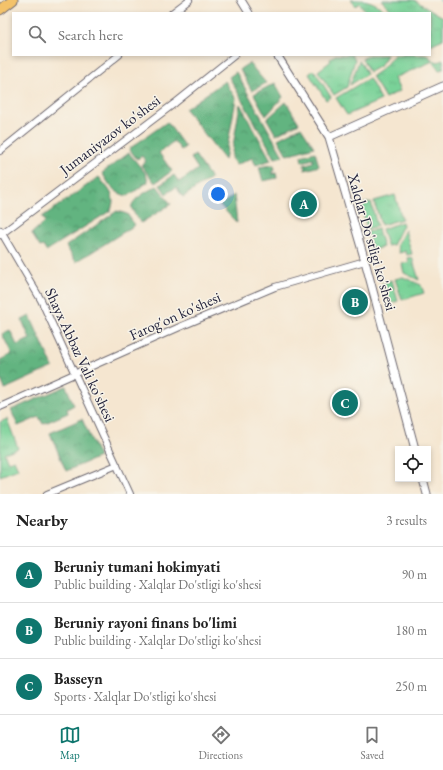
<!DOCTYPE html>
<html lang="en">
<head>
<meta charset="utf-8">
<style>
  body { margin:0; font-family:"EB Garamond",serif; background:#f6f6f6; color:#222 }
  .controls { position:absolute; right:12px; bottom:12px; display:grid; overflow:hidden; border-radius:0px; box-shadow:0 2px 6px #0003 }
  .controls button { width:36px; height:36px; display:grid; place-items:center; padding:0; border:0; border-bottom:1px solid #e0e0e0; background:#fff; color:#222; font:20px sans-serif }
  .you { position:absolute; left:218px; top:194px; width:14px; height:14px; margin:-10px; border:3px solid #fff; border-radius:50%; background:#1a73e8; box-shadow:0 0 0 6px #1a73e833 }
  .badge { display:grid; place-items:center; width:26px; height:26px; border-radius:50%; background:#0f766e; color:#fff; font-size:13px; font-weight:700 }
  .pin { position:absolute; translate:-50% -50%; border:2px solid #fff; box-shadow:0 1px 4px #0006 }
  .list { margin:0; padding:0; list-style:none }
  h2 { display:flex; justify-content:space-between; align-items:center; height:52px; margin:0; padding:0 16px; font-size:17px }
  h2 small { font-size:13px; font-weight:400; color:#767676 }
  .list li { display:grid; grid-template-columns:26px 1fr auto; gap:12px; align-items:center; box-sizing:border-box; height:56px; padding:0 16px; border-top:1px solid #e0e0e0 }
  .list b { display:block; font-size:15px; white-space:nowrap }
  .list p { margin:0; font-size:13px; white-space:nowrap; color:#767676 }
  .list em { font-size:13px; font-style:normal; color:#767676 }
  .icon { flex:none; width:22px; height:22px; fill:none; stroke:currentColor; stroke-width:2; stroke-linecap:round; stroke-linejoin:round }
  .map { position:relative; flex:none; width:443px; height:494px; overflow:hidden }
  .search { position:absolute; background:#fff; box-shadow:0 2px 6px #0003; left:12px; right:12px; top:12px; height:44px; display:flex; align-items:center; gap:10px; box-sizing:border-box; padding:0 14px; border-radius:0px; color:#767676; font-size:15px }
  .sheet { height:220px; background:#fff }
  nav { display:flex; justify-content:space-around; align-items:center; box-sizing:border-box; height:56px; border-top:1px solid #e0e0e0; background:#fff; font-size:11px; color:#767676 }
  nav a { display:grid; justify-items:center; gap:2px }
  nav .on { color:#0f766e }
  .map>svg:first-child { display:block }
</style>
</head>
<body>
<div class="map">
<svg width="443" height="494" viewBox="0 0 443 494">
  <defs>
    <pattern id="grass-tufts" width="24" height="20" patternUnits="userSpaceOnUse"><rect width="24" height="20" fill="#79d298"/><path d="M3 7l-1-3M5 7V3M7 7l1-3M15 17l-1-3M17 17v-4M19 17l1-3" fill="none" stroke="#68b484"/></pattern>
    <pattern id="forest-crowns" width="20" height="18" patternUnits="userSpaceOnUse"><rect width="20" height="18" fill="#62b480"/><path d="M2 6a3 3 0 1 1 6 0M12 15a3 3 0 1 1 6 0" fill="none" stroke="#50926a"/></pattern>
  </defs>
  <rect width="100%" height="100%" fill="#f7f3e8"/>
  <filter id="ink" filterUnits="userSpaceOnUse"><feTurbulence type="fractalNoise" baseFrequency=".025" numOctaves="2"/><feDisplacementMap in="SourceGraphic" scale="8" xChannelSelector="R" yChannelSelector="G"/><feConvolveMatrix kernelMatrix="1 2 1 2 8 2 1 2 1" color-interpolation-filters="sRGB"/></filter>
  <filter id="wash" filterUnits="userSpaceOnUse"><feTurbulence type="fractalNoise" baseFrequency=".012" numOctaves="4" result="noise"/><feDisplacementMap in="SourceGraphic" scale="16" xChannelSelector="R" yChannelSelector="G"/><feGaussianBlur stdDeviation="0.9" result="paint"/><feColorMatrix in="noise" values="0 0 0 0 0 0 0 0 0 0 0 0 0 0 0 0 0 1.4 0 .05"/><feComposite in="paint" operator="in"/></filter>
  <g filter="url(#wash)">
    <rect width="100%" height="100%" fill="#f5e6d0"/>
    <path fill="url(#grass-tufts)" stroke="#4e7a6a" d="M 351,0 C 366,0 373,0 385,11 L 381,13 L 365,13 L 364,9 L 359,3 L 356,6 Z
      M 381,0 L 414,0 L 443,17 L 443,39 L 430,45 L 430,13 L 394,13 Z
      M 335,55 L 352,55 L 355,60 L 347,87 L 334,95 L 318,71 L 331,61 L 330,59 Z
      M 368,55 L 387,55 L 380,66 L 369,72 L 362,59 Z
      M 394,55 L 428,55 L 431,59 L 438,62 L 443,60 L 443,69 L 439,70 L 433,61 L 394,78 L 400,91 L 385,98 L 372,76 L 382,69 Z
      M 359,61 L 360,61 L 367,74 L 350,85 Z
      M 314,70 L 331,97 L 326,100 L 309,74 Z
      M 369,78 L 381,100 L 347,115 L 336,98 Z
      M 395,195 L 402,219 L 381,225 L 374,201 Z
      M 371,202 L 377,226 L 367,229 L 361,204 Z
      M 402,222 L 403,225 L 393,245 L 387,246 L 382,229 Z
      M 378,229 L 383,247 L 372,250 L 367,232 Z
      M 405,230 L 412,254 L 407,255 L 406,251 L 399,253 L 397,245 Z
      M 412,257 L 419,280 L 404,273 L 402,264 L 409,262 L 408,258 Z
      M 403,277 L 421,285 L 424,293 L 402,300 L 395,279 Z
      M 392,280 L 398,301 L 388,304 L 382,283 Z
      M 7,419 L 18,448 L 4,453 L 8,462 L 14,460 L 18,469 L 0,476 L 0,422 Z"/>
    <path fill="url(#forest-crowns)" stroke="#426b5e" d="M 249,63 L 266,83 L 252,91 L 240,69 Z
      M 236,72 L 283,156 L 275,158 L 229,77 Z
      M 225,81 L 236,99 L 225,160 L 185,109 Z
      M 275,83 L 283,97 L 266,116 L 254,94 Z
      M 286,102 L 299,123 L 276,135 L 267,119 Z
      M 240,104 L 271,160 L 256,165 L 252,158 L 236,165 L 231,158 Z
      M 167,122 L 185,147 L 181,150 L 174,141 L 159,153 L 172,171 L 155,183 L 141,165 L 146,162 L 142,156 L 137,159 L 129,149 Z
      M 301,127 L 314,147 L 287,155 L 278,139 Z
      M 315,152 L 319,166 L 305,170 L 304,165 L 313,162 L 313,159 L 302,162 L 301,156 Z
      M 129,153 L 146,174 L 148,182 L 128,196 C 113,193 110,185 102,173 Z
      M 195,155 L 211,178 L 183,197 L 176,187 L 166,194 L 160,185 L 174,175 L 179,182 L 198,169 L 191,158 Z
      M 271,165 L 274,165 L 275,170 L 273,171 L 273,174 L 276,173 L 277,178 L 263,181 L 259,167 Z
      M 99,177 C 108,189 118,196 110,211 L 46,251 L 43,246 L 40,247 L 32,234 L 33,232 L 45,222 L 42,217 Z
      M 157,186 L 171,204 L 141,223 C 138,219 134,214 132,209 C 129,200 150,190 157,186 Z
      M 234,195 L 237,223 L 220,205 Z
      M 117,211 L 127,214 L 135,225 L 76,262 L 66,246 Z
      M 30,316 L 53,367 L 5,389 L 0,378 L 0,360 L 12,354 L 2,334 L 10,330 L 17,345 L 30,339 L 22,320 Z
      M 66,386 L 74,405 L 67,409 L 68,413 L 43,424 L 39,417 L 18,426 L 11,410 Z
      M 82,419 L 99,457 L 66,471 L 50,433 Z"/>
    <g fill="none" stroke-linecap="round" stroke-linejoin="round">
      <path stroke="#58c6cf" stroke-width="2" d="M 440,0 L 443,2"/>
    </g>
  </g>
  <g filter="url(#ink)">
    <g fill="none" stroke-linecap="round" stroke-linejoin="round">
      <defs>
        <path id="minor" d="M 172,13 L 189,0
          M 0,151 L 119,55
          M 0,230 L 41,300 L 130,494
          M 0,235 L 175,103 L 235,55
          M 0,407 L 182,326 L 275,287 L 365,261
          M 47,494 L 117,465"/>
        <path id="tertiary" d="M 241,0 L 249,13
          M 277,55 L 329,137 L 365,261 L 415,449
          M 329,137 L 443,86
          M 423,479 L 427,494"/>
        <path id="primary" d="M 0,10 L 13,0"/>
      </defs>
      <use href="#minor" stroke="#6c676f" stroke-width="8"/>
      <use href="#tertiary" stroke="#6c676f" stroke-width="9"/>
      <use href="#primary" stroke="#6c676f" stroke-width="11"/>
      <use href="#minor" stroke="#fff" stroke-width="6"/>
      <use href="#tertiary" stroke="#fff" stroke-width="7"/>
      <use href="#primary" stroke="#f3c26a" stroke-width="9"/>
    </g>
  </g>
  <g text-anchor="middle" stroke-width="3" stroke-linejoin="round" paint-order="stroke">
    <g font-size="15" fill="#22223b" stroke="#f7f3e8">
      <text transform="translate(110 135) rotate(-37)" y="5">Jumaniyazov ko'shesi</text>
      <text transform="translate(372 242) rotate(74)" y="5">Xalqlar Do'stligi ko'shesi</text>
      <text transform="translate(175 316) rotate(-24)" y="5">Farog'on ko'shesi</text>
      <text transform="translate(80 355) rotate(65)" y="5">Shayx Abbaz Vali ko'shesi</text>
    </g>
  </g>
</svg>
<div class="controls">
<button><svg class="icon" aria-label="locate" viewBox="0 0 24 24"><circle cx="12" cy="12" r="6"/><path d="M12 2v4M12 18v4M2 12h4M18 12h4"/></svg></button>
</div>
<div class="you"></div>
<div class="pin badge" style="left:304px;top:204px">A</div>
<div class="pin badge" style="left:355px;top:302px">B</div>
<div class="pin badge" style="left:345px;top:403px">C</div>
<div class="search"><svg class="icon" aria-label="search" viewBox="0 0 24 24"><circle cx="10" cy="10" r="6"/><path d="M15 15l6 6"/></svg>Search here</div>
</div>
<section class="sheet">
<h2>Nearby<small>3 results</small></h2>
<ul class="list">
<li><span class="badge">A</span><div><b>Beruniy tumani hokimyati</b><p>Public building · Xalqlar Do'stligi ko'shesi</p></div><em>90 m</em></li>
<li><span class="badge">B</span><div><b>Beruniy rayoni finans bo'limi</b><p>Public building · Xalqlar Do'stligi ko'shesi</p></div><em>180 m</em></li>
<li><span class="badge">C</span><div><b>Basseyn</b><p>Sports · Xalqlar Do'stligi ko'shesi</p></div><em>250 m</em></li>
</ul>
</section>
<nav>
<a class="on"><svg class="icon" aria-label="map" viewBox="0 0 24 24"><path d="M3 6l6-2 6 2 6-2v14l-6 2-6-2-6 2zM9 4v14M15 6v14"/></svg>Map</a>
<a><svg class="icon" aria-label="directions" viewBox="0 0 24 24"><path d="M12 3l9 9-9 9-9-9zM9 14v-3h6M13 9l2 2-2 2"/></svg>Directions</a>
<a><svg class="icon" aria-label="saved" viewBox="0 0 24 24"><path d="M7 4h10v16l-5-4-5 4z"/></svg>Saved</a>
</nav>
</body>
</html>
